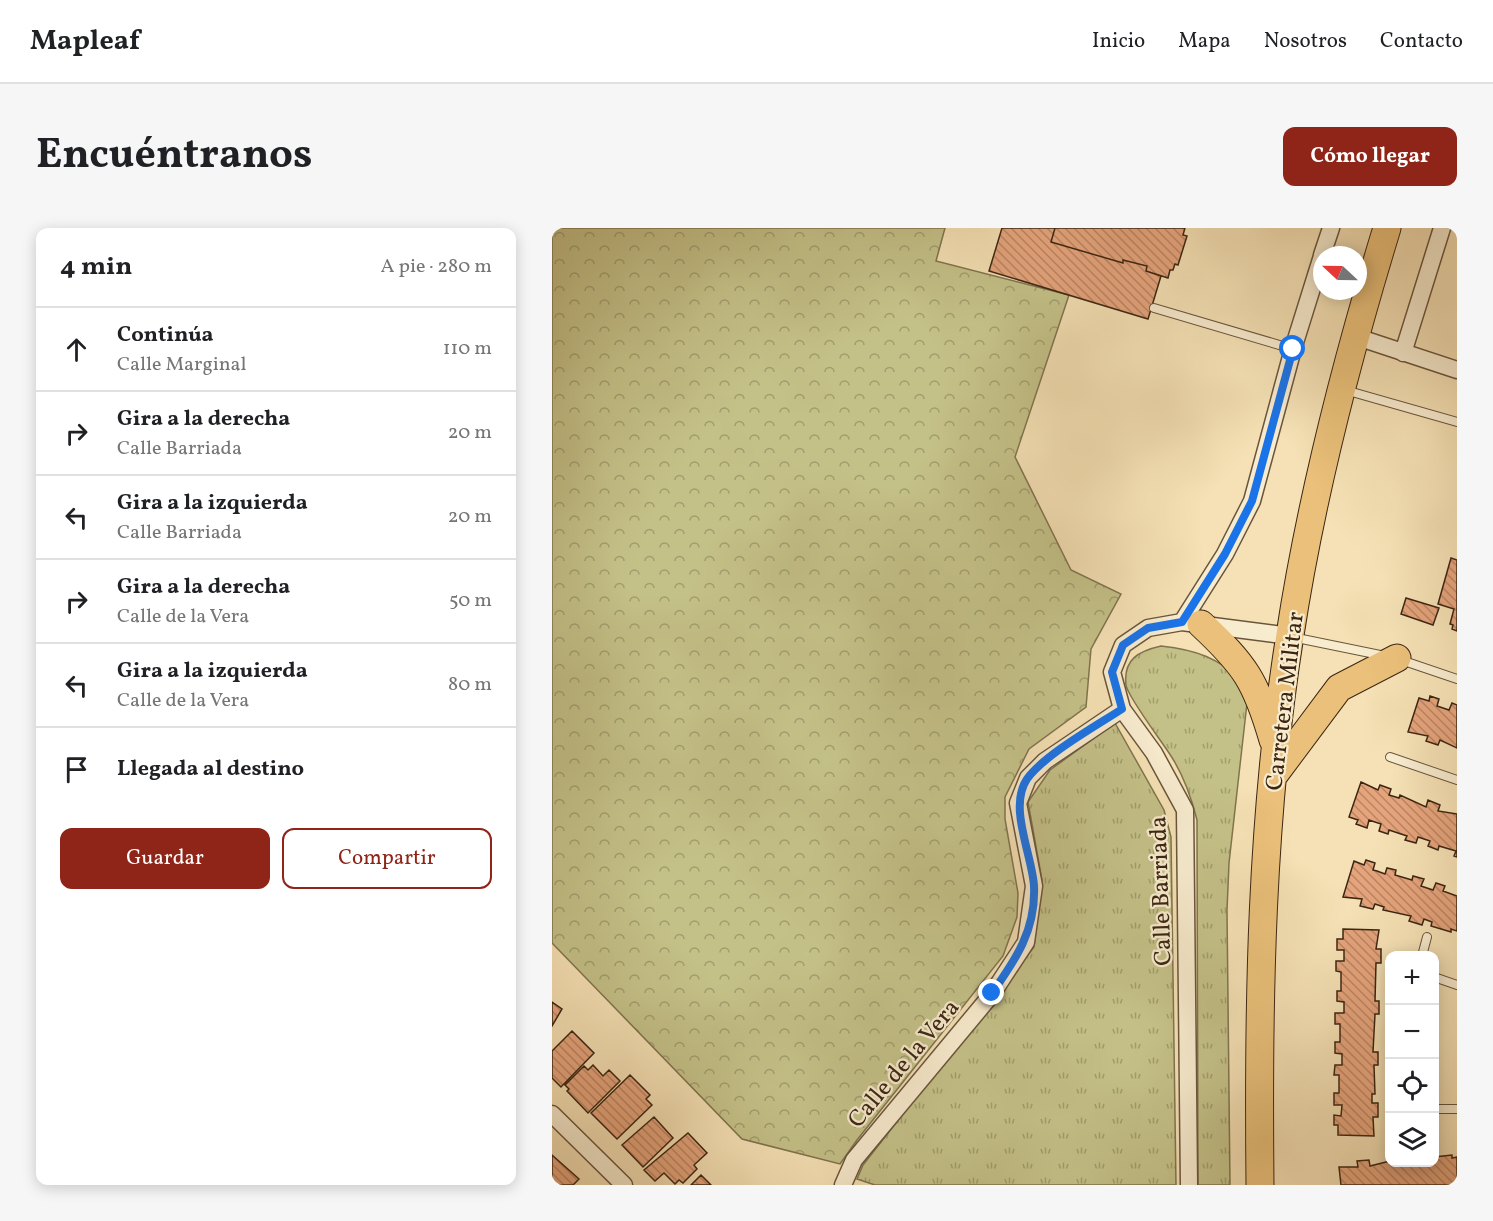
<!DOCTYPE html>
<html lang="es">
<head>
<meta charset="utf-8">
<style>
  body { margin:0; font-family:Vollkorn,serif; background:#f6f6f6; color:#202124 }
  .controls { position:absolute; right:18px; bottom:18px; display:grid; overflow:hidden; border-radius:12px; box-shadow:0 3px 15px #0003 }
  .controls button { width:54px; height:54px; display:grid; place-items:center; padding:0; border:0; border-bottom:2px solid #e0e0e0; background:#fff; color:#202124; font:30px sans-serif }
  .compass { position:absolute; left:761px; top:18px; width:54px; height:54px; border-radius:50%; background:#fff; box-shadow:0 3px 15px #0003; rotate:292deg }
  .stop { position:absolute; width:18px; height:18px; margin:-14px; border:4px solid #1a73e8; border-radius:50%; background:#fff }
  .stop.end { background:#1a73e8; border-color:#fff; box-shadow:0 2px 6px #0008 }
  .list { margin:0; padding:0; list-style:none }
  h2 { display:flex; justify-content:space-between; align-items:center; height:78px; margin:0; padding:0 24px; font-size:26px }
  h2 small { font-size:20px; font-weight:400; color:#757577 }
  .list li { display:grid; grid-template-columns:39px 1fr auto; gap:18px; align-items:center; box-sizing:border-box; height:84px; padding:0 24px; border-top:2px solid #e0e0e0 }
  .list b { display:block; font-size:22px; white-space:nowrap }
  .list p { margin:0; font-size:20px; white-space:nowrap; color:#757577 }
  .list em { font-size:20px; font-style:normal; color:#757577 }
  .actions { display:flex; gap:12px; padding:18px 24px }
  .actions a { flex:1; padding:14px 0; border:2px solid #8f2418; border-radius:12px; text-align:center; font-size:21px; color:#8f2418 }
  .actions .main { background:#8f2418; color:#fff }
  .icon { flex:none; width:33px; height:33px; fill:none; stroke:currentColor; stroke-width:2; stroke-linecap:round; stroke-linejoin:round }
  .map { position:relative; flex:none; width:905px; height:957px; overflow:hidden; border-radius:12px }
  header { display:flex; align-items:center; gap:36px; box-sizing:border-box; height:84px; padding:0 30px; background:#fff; border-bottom:2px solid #e0e0e0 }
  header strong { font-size:28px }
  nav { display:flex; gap:33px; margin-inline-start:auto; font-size:21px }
  .intro { display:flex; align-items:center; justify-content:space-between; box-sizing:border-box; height:144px; padding:0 36px }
  h1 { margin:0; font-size:42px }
  .button { padding:15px 27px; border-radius:12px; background:#8f2418; color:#fff; font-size:21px; font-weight:700 }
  main { display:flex; gap:36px; padding:0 36px }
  aside { flex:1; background:#fff; border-radius:12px; box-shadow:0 3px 15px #0003 }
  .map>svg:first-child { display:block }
</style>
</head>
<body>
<header>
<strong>Mapleaf</strong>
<nav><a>Inicio</a><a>Mapa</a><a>Nosotros</a><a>Contacto</a></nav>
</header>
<div class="intro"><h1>Encuéntranos</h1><a class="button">Cómo llegar</a></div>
<main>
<aside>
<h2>4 min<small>A pie · 280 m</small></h2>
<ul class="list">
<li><svg class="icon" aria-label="ahead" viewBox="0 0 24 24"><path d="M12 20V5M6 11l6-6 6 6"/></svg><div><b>Continúa</b><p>Calle Marginal</p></div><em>110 m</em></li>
<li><svg class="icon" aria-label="right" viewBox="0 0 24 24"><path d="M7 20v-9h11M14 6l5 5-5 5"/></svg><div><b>Gira a la derecha</b><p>Calle Barriada</p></div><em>20 m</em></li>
<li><svg class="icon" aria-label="left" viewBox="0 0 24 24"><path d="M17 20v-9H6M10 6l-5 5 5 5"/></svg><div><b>Gira a la izquierda</b><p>Calle Barriada</p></div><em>20 m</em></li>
<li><svg class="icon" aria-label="right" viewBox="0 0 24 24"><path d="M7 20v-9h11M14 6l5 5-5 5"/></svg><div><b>Gira a la derecha</b><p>Calle de la Vera</p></div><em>50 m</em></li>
<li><svg class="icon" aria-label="left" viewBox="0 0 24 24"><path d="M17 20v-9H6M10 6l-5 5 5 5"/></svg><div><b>Gira a la izquierda</b><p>Calle de la Vera</p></div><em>80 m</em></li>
<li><svg class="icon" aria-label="arrive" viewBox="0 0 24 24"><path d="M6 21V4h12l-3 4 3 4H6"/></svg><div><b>Llegada al destino</b></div></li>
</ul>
<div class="actions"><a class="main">Guardar</a><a>Compartir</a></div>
</aside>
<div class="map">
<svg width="905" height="957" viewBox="0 0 905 957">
  <defs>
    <pattern id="grass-tufts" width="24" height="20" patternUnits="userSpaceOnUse" patternTransform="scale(1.5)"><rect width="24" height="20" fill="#c4c188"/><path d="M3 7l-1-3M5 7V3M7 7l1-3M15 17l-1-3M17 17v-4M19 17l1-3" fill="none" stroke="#a09d6e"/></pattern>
    <pattern id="forest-crowns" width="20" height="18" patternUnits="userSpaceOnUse" patternTransform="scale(1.5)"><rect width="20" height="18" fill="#c4c188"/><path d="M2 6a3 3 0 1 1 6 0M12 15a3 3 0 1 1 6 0" fill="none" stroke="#a09d6e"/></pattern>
    <pattern id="building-back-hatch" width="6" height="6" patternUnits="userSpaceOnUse" patternTransform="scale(1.5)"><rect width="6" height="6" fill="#e5a47c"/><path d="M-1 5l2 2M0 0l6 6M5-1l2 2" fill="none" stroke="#bb8564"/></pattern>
  </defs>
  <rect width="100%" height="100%" fill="#f5e1b5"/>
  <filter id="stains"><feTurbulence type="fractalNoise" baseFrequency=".00333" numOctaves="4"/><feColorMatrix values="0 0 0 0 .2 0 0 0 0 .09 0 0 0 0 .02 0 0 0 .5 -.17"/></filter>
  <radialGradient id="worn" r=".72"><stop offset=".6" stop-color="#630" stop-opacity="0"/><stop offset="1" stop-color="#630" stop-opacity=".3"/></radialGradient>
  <path fill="url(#grass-tufts)" stroke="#80744e" stroke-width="1.5" d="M 609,418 C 646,422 665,430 693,454 L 695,475 L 677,635 L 675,682 L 678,957 L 646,957 L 645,592 C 639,568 632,548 619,528 C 611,515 575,468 574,457 C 571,431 587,423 609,418 Z
    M 563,495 L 612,582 L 619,609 L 624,957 L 323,957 L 305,951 L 311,937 L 482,719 L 490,652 L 476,574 L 498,542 Z"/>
  <path fill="url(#forest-crowns)" stroke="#80744e" stroke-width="1.5" d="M 0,0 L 393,0 L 384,33 L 517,67 L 463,229 L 519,342 L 569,366 L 539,421 L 534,479 L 477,521 L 453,569 L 453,591 L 466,665 L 465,689 L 451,728 L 305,912 L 288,936 L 190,911 L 0,715 Z"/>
  <path fill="url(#building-back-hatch)" stroke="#3c2613" stroke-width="1.5" d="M 450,0 L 503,0 L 499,14 L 571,35 L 571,32 L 595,38 L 594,43 L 609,48 L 596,91 L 437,43 Z
    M 503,0 L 633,0 L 631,7 L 635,8 L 626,37 L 623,36 L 621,42 L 618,42 L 616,50 L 594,43 L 595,38 L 571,32 L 571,35 L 499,14 Z
    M 899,330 L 905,332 L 905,403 L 900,401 L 901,397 L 898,396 L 902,381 L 886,376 Z
    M 854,370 L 887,380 L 881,397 L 849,386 Z
    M 878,468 L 887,471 L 885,478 L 897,482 L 900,475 L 905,477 L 905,520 L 888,512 L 886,517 L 874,513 L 876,508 L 856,504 L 867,470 L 877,473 Z
    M 809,554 L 826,562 L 828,557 L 839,561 L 837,567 L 847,570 L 848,567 L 874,579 L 876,572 L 888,577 L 886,583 L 905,586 L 905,629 L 902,628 L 904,623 L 887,618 L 886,622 L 876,618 L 878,613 L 866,609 L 864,615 L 853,612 L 855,608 L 837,602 L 836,606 L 827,603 L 829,596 L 817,592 L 815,600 L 804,596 L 806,592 L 797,589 Z
    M 814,632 L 823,635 L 821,642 L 825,643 L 833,646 L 835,640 L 844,642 L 843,647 L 860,652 L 861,648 L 872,651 L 869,658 L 881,662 L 884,655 L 893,658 L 891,663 L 905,668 L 905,703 L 899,701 L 899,704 L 879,698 L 880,694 L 872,691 L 870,697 L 857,693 L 859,688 L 831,682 L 832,679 L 823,676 L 821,681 L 808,678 L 810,671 L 791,669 L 802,633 L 812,637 Z
    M 791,701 L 827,702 L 824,721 L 829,721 L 829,735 L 824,735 L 823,773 L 827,773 L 827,786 L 823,786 L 821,824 L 826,824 L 826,837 L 822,837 L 823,866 L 820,866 L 820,875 L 826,875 L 826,889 L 821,889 L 822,908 L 786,907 L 786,897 L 782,897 L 782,887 L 789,888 L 790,877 L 782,877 L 782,865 L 787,865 L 787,847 L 782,847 L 783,837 L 790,837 L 790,826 L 783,825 L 783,814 L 788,814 L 788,796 L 783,796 L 783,785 L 792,785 L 792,774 L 785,773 L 785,763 L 789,763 L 789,744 L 784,743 L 784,733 L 792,733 L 792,722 L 785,722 L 785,711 L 791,711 Z
    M 0,774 L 10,781 L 0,798 Z
    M 20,803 L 42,825 L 9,859 L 0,850 L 0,823 Z
    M 41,837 L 51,848 L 57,842 L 68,853 L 36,885 L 15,863 L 17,861 L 13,857 L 32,838 L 36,842 Z
    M 78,847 L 98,867 L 94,871 L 100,877 L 65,911 L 39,885 Z
    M 102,889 L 121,910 L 91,939 L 70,917 Z
    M 136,905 L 155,925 L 142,937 L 145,941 L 131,955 L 127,952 L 123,956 L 112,945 L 103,953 L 92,942 Z
    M 0,927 L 27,951 L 21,957 L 0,957 Z
    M 900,927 L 900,930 L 905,929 L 905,957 L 789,957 L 787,939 L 806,939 L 805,933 L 817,932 L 818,938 L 838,933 L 882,934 L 882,929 Z
    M 149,947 L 159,957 L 139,957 Z"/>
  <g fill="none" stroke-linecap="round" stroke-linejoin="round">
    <defs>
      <path id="service" d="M 602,80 L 741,121
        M 793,162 L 905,194
        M 740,409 L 833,428
        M 849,432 L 905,451
        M 838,529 L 905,552
        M 870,728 L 875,709
        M 882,749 L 905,757
        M 882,881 L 905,881"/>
      <path id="minor" d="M 770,27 L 779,0
        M 802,108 L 905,142
        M 851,125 L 890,0
        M 630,394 L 673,326 L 700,273 L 741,121 L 770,28
        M 0,886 L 72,957
        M 291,957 L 302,932 L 440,766 L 474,714 L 482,658 L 466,575 L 476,550 L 493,533 L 570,481
        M 637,957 L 633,582 L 602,525 L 570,481 L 560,444 L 571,417 L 596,400 L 630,394 L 738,408"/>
      <path id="primary" d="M 649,396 C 693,437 704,453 721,512
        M 722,547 L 787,460 L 845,430
        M 708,957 C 706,774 709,589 738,407 C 759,269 794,134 835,0"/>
    </defs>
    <use href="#service" stroke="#6a553c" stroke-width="10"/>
    <use href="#minor" stroke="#6a553c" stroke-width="19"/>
    <use href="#primary" stroke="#3c2613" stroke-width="29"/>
    <use href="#service" stroke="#f8eccf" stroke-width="8"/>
    <use href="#minor" stroke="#f8eccf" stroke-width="16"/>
    <use href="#primary" stroke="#eac07a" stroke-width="27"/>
  </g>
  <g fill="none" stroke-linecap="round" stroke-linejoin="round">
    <path stroke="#1a73e8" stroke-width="8" d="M 440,765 C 464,731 484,702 482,658 C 480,626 456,579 475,551 C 492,527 544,498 570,481 L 560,444 L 571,417 L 596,400 L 630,394 L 673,326 L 700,273 L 741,121"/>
  </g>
  <g text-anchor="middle" stroke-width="4.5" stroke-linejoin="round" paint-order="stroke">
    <g font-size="24" fill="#3c2613" stroke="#f8eccf">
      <text transform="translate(732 473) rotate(-83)" y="8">Carretera Militar</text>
      <text transform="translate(608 663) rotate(-92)" y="8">Calle Barriada</text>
      <text transform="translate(351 835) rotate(-50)" y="8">Calle de la Vera</text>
    </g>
  </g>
  <rect width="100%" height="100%" filter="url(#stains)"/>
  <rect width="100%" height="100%" fill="url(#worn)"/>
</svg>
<div class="controls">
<button>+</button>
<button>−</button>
<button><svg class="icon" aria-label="locate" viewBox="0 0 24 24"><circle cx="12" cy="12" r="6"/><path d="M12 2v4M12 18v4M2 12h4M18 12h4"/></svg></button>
<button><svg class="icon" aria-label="layers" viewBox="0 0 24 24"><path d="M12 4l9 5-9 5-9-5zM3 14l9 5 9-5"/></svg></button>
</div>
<svg class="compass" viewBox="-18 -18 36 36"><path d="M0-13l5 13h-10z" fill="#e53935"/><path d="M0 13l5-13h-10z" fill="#757577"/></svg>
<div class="stop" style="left:741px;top:121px"></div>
<div class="stop end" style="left:440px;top:765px"></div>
</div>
</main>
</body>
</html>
